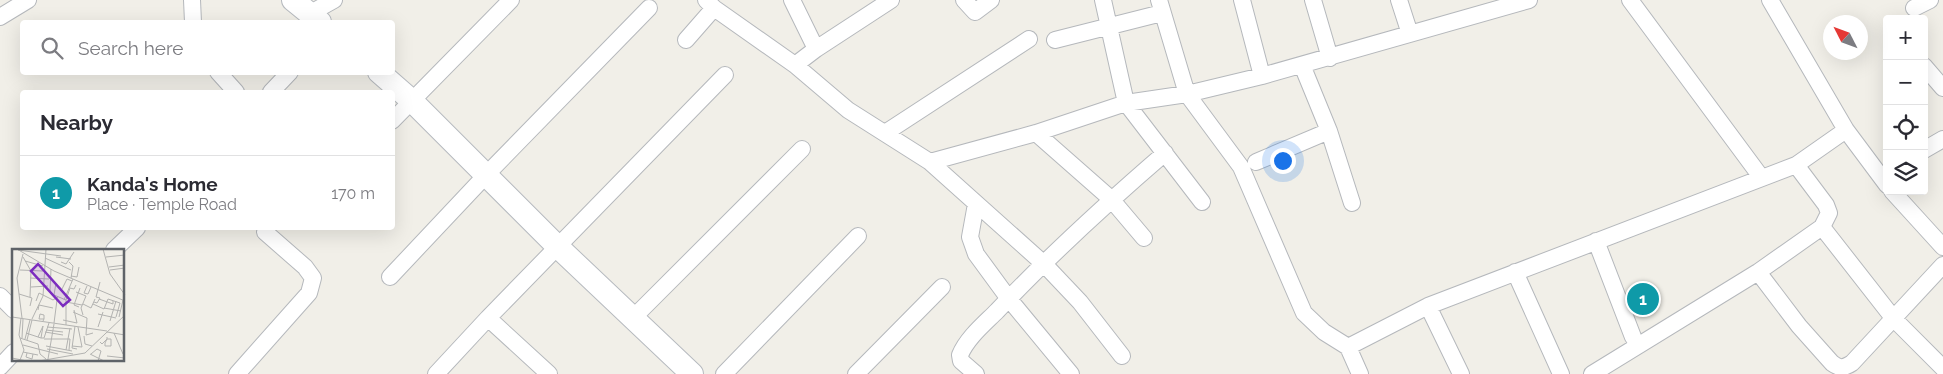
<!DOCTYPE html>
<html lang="en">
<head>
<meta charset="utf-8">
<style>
  body { margin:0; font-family:Raleway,sans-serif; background:#f2f2f3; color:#2b2b33 }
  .controls { position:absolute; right:15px; top:15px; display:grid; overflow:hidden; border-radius:5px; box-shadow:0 5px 20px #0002 }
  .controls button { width:45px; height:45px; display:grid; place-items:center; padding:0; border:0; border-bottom:1px solid #e1e1e2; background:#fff; color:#2b2b33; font:25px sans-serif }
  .compass { position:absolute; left:1823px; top:15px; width:45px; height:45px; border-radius:50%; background:#fff; box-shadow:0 5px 20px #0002; rotate:312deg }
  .you { position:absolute; left:1282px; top:160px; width:18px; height:18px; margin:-12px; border:4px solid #fff; border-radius:50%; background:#1a73e8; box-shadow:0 0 0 8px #1a73e833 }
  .badge { display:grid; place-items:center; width:32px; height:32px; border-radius:50%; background:#db2777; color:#fff; font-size:16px; font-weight:700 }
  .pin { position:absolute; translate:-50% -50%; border:2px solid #fff; box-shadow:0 1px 5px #0006 }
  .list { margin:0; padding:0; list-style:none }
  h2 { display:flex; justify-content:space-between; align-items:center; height:65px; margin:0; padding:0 20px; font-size:21px }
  h2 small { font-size:16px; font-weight:400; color:#7c7c81 }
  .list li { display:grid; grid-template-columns:32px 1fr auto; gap:15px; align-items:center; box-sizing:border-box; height:75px; padding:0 20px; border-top:1px solid #e1e1e2 }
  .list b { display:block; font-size:19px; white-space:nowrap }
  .list p { margin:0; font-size:16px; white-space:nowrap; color:#7c7c81 }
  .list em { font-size:16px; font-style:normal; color:#7c7c81 }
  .icon { flex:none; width:28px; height:28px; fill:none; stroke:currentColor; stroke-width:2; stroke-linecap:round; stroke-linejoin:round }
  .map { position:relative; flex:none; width:1943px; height:374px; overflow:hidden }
  .search { position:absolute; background:#fff; box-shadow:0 5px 20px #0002; left:20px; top:20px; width:375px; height:55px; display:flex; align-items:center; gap:12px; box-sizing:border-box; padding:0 18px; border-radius:5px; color:#7c7c81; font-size:19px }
  .panel { position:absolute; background:#fff; box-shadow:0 5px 20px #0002; left:20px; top:90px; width:375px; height:140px; border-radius:5px }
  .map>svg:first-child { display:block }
</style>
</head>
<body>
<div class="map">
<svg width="1943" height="374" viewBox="0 0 1943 374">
  <rect width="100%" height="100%" fill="#f1efe8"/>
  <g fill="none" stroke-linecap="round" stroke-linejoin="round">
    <defs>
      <path id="street" d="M 192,0 L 193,22
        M 706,0 L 714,8 L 795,65 L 848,110 L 930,162 L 1044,264 L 1080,302 L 1122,356
        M 792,0 L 816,49
        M 964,0 L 975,12 L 991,0
        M 1103,0 L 1126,103 L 1202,202
        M 1159,0 L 1187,94 L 1241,167 L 1304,313 L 1324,332 L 1348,347 L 1428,306 L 1796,165 L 1846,130
        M 1242,0 L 1262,76
        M 1313,0 L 1330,58
        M 1399,0 L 1410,34
        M 1630,0 L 1761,177
        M 1770,0 L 1846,130 L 1887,185
        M 1914,8 L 1930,0
        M 309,14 L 334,0
        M 0,17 L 28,0
        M 686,40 L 714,8
        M 1055,40 L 1162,13
        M 795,65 L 816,49 L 891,0
        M 1302,65 L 1329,131 L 1352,203
        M 1924,66 L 1943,88
        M 218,72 L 236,92
        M 271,92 L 290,72
        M 392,121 L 511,0
        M 885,133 L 1029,39
        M 1036,133 L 1111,199 L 1144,238
        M 1924,150 L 1943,139
        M 930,162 L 1036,133 L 1126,103 L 1187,94 L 1262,76 L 1529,0
        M 1256,162 L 1329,131
        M 1892,191 L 1943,247
        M 976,204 L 970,237 L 976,254 L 1009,299 L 1071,374
        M 1822,227 L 1894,319 L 1943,368
        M 1596,241 L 1633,337
        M 114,250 L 137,228
        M 1515,272 L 1561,374
        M 1758,272 L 1799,326 L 1832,363 C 1840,369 1844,368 1852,363 L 1943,265
        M 390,277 L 487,174 L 649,8
        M 0,296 L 14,310
        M 1428,306 L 1461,374
        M 488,318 L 549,374
        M 633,318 L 802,149
        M 1348,347 L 1360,374
        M 0,367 L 14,352
        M 237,374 L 309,293 L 313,278 L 305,267 L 265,232
        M 436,374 L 488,318 L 725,75
        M 724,374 L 858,236
        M 856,374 L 942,287
        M 976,374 L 961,361 L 960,355 C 967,338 984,324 997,311 C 1050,255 1107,203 1165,153
        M 1592,374 L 1758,272 L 1822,227 L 1829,213 L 1826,205 L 1796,165"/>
      <path id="secondary" d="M 293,0 L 320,22
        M 379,72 L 411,100 L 558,247 L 692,374"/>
    </defs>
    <use href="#street" stroke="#b5b8bc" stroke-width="18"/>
    <use href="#secondary" stroke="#b6babf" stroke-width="24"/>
    <use href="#street" stroke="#fff" stroke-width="16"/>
    <use href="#secondary" stroke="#fff" stroke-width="22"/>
  </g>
  <g transform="translate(12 249)">
    <rect width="112" height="112" fill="#f1efe8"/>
    <path fill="none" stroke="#b3b3b1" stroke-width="1" d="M 5,0 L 42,22 L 113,52M 91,0 L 98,25 L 113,46M 6,1 L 49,7M 11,8 L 19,22 L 18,48M 44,8 L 59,10M 94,8 L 113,6M 33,9 L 59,21M 13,12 L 31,17M 49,13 L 54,15 L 62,3M 57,13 L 61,17 L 59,29M 97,18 L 113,16M 8,21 L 31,22M 98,21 L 113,19M 59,27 L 65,28 L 67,18M 18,29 L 37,30M 44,34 L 42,46 L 54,51M 75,37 L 72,44 L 76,45 L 79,38M 19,38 L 36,37M 38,42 L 39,20M 49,42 L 55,30 L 60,32M 64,43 L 74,47 L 69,59 L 71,66M 7,45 L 20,49 L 18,57M 87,50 L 101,55 L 101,52M 96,50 L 108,54 L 104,68M 52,51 L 61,30M 24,52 L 27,44 L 41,51 L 46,48M 54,53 L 70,56M 82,53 L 85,54 L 88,49 L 84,48 L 88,33M 71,55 L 79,59 L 83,50M 81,55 L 92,60 L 96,50M 67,58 L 62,56 L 68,39M 92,59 L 109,62M 26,61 L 27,56 L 41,59M 61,63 L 75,69 L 74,86 L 81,84M 86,65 L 104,69M 0,68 L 95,82M 107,68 L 111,51M 10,69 L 5,29 L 11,5M 20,70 L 31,47 L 34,0M 51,71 L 65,74 L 62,61M 31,72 L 32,70 L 32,66 L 28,65 L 27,70 L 32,70M 98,72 L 104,52M 42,74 L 45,51M 54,76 L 54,51 L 58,39 L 62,40 L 64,36M 63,77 L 60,99 L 65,100M 35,78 L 60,80M 86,78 L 91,63M 34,81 L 51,83M 33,83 L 51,86M 95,83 L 113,86M 14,84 L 26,88 L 31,77 L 29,89 L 26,88M 102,84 L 111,105M 72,87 L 73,95 L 80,97M 8,89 L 26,95 L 28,105 L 34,110M 10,89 L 11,70M 29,89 L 32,89 L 37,74M 13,90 L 18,71M 32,90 L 58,90 L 57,101M 15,91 L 20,71M 88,93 L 90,95 L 95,90 L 99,90 L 99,97 L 93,97 L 93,94 L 95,90 L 95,88M 11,96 L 26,100M 34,97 L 60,102M 60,97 L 70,98 L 66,78M 26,100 L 46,105M 35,100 L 61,105M 54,101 L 58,79M 11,103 L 26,106M 15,104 L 14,108 L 20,110 L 21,105M 78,105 L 92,112M 79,105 L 85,100 L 89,102 L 86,112M 95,107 L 113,109M 0,109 L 15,112M 36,110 L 42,75M 8,111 L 12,101 L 7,86 L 9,69M 27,112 L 73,104 L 113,66"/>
    <path fill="#7b2cbf" fill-opacity="0.15" stroke="#7b2cbf" stroke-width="2.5" d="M 26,15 L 58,51 L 51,57 L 19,22 Z"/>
    <rect width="112" height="112" fill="none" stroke="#5f6368" stroke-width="2.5"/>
  </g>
</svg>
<div class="controls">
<button>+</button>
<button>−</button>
<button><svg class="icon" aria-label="locate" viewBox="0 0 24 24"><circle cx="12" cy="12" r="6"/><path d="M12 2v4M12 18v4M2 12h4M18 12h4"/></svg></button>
<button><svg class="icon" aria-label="layers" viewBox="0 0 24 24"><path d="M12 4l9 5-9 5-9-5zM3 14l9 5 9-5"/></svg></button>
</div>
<svg class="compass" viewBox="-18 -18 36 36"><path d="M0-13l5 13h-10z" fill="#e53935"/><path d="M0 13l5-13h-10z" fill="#7c7c81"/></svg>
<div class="you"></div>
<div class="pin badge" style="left:1643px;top:299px;background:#0f9aa8">1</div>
<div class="search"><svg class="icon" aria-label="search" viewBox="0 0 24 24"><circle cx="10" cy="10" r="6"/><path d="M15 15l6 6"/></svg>Search here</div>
<section class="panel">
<h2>Nearby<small></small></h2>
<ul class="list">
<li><span class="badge" style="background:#0f9aa8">1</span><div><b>Kanda's Home</b><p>Place · Temple Road</p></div><em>170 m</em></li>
</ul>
</section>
</div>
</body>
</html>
